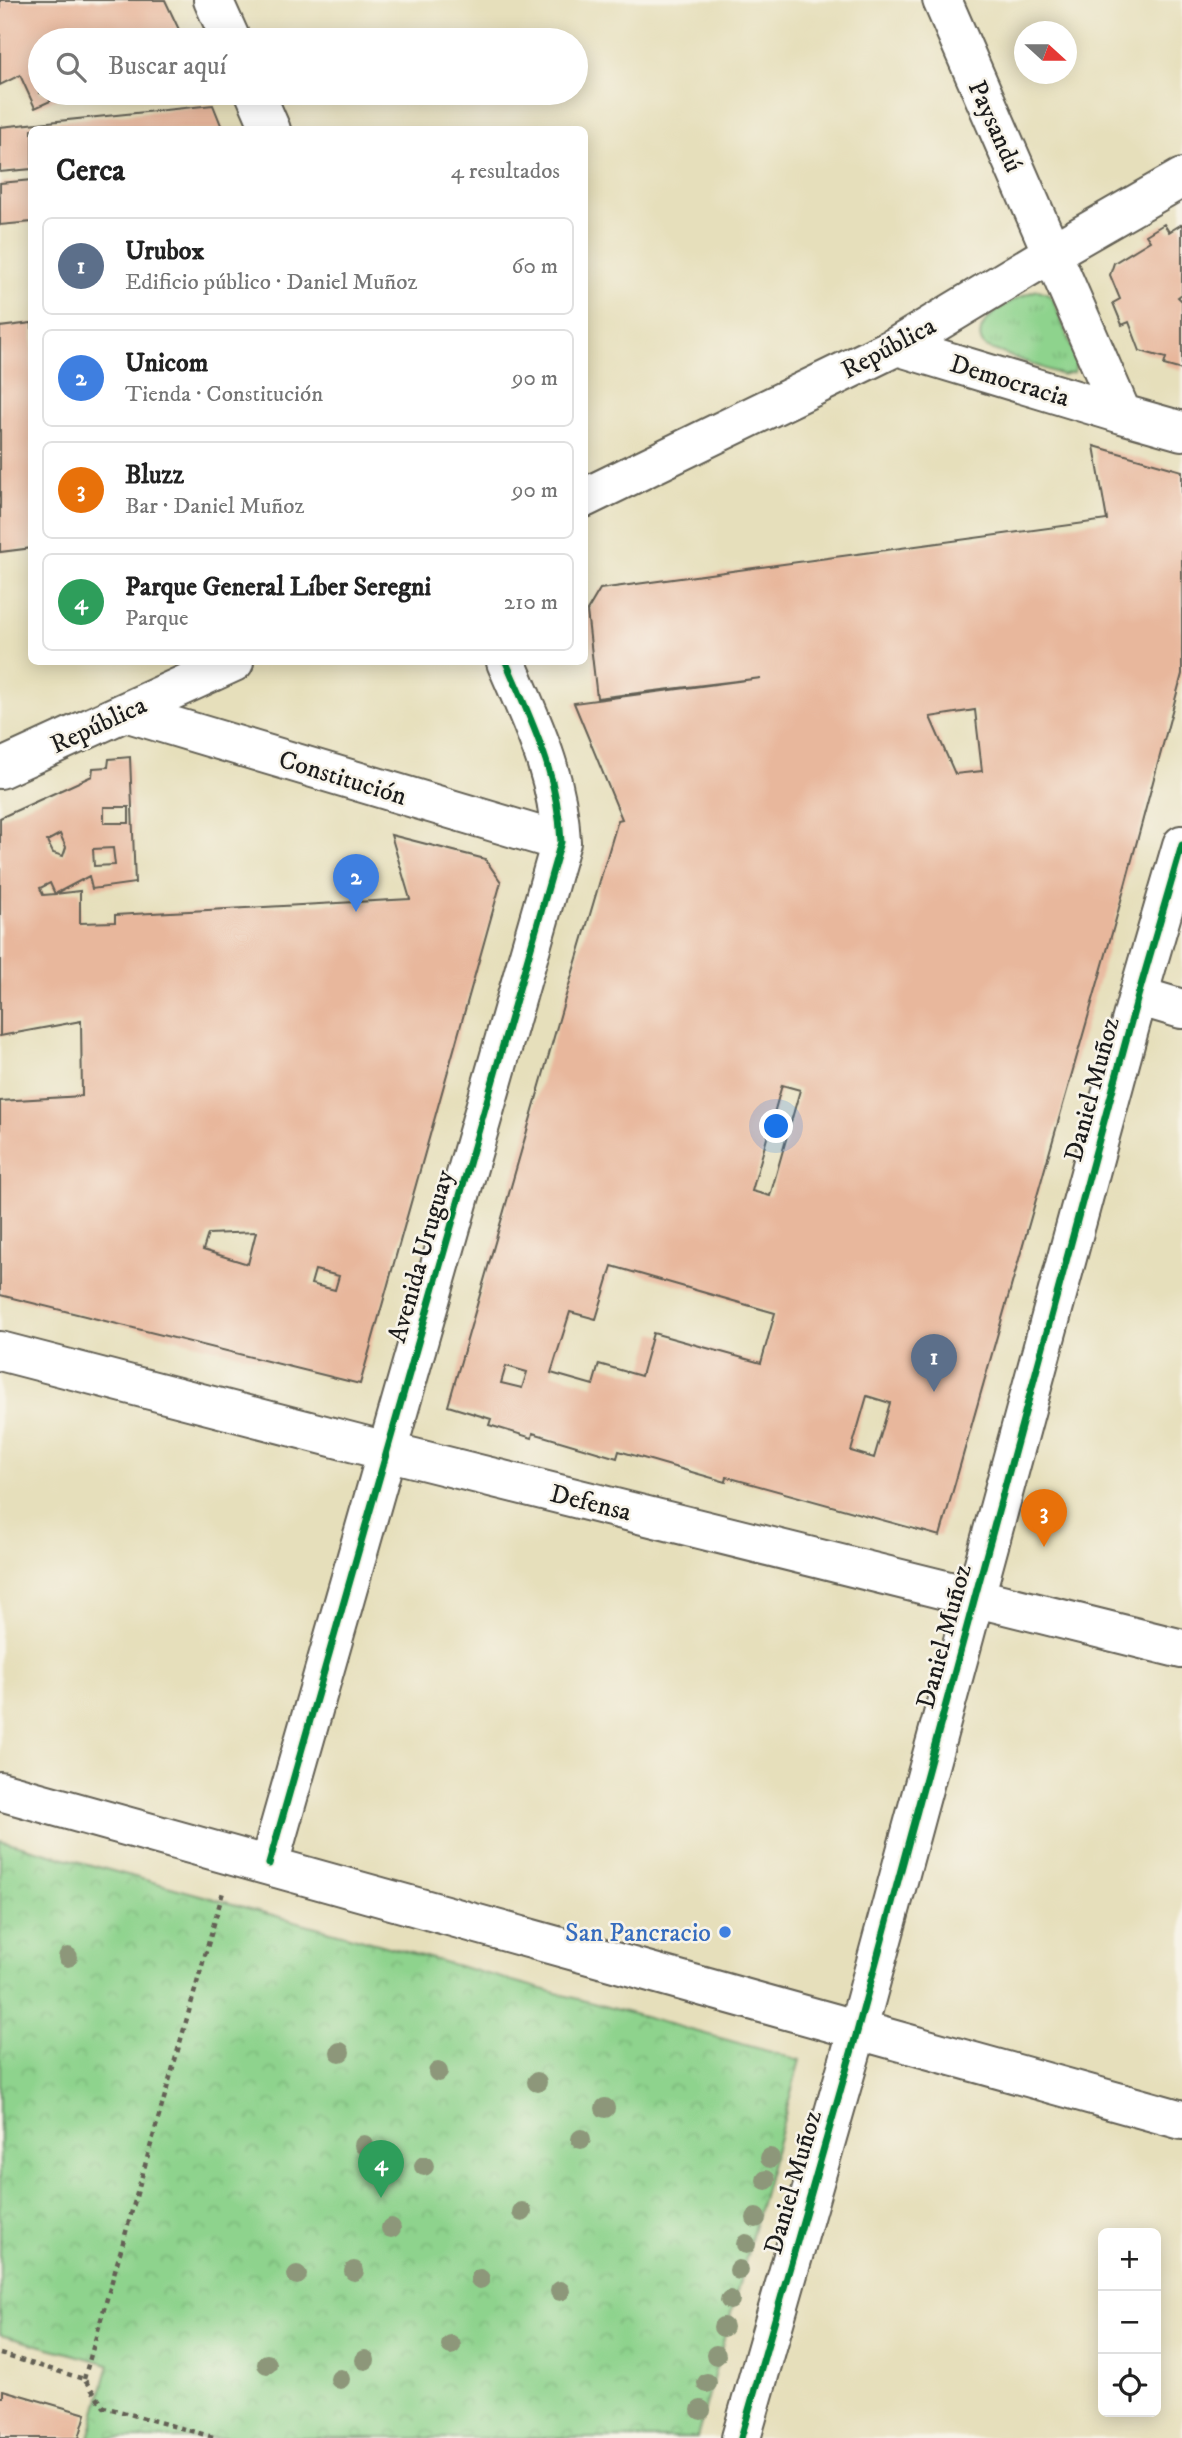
<!DOCTYPE html>
<html lang="es">
<head>
<meta charset="utf-8">
<style>
  body { margin:0; font-family:"IM FELL DW Pica",serif; background:#f2f2f2; color:#222 }
  .controls { position:absolute; right:21px; bottom:21px; display:grid; overflow:hidden; border-radius:10px; box-shadow:0 4px 18px #0003 }
  .controls button { width:63px; height:63px; display:grid; place-items:center; padding:0; border:0; border-bottom:2px solid #e0e0e0; background:#fff; color:#222; font:35px sans-serif }
  .compass { position:absolute; left:1014px; top:21px; width:63px; height:63px; border-radius:50%; background:#fff; box-shadow:0 4px 18px #0003; rotate:111deg }
  .you { position:absolute; left:777px; top:1127px; width:24px; height:24px; margin:-18px; border:5px solid #fff; border-radius:50%; background:#1a73e8; box-shadow:0 0 0 10px #1a73e833 }
  .badge { display:grid; place-items:center; width:46px; height:46px; border-radius:50%; background:#d93025; color:#fff; font-size:23px; font-weight:700 }
  .pin { position:absolute; translate:-50% -58px; filter:drop-shadow(0 2px 4px #0008) }
  .pin::after { content:''; position:absolute; top:37px; width:24px; height:21px; background:inherit; clip-path:polygon(0 0,100% 0,50% 100%) }
  .list { margin:0; padding:0; list-style:none }
  h2 { display:flex; justify-content:space-between; align-items:center; height:91px; margin:0; padding:0 28px; font-size:30px }
  h2 small { font-size:23px; font-weight:400; color:#767676 }
  .list li { display:grid; grid-template-columns:46px 1fr auto; gap:21px; align-items:center; box-sizing:border-box; height:98px; margin:0 14px 14px; padding:0 14px; border:2px solid #e0e0e0; border-radius:10px }
  .list b { display:block; font-size:26px; white-space:nowrap }
  .list p { margin:0; font-size:23px; white-space:nowrap; color:#767676 }
  .list em { font-size:23px; font-style:normal; color:#767676 }
  .icon { flex:none; width:38px; height:38px; fill:none; stroke:currentColor; stroke-width:2; stroke-linecap:round; stroke-linejoin:round }
  .map { position:relative; flex:none; width:1182px; height:2438px; overflow:hidden }
  .search { position:absolute; background:#fff; box-shadow:0 4px 18px #0003; left:28px; top:28px; width:560px; height:77px; display:flex; align-items:center; gap:18px; box-sizing:border-box; padding:0 24px; border-radius:38px; color:#767676; font-size:26px }
  .panel { position:absolute; background:#fff; box-shadow:0 4px 18px #0003; left:28px; top:126px; width:560px; height:539px; border-radius:10px }
  .map>svg:first-child { display:block }
</style>
</head>
<body>
<div class="map">
<svg width="1182" height="2438" viewBox="0 0 1182 2438">
  <defs>
    <pattern id="grass-tufts" width="24" height="20" patternUnits="userSpaceOnUse" patternTransform="scale(1.75)"><rect width="24" height="20" fill="#8ed38d"/><path d="M3 7l-1-3M5 7V3M7 7l1-3M15 17l-1-3M17 17v-4M19 17l1-3" fill="none" stroke="#7ab579"/></pattern>
    <pattern id="park-crowns" width="20" height="18" patternUnits="userSpaceOnUse" patternTransform="scale(1.75)"><rect width="20" height="18" fill="#8ed38d"/><path d="M2 6a3 3 0 1 1 6 0M12 15a3 3 0 1 1 6 0" fill="none" stroke="#7ab579"/></pattern>
  </defs>
  <rect width="100%" height="100%" fill="#f7f3e8"/>
  <filter id="ink" filterUnits="userSpaceOnUse"><feTurbulence type="fractalNoise" baseFrequency=".0143" numOctaves="2"/><feDisplacementMap in="SourceGraphic" scale="14" xChannelSelector="R" yChannelSelector="G"/><feConvolveMatrix kernelMatrix="1 2 1 2 8 2 1 2 1" color-interpolation-filters="sRGB"/></filter>
  <filter id="wash" filterUnits="userSpaceOnUse"><feTurbulence type="fractalNoise" baseFrequency=".00686" numOctaves="4" result="noise"/><feDisplacementMap in="SourceGraphic" scale="28" xChannelSelector="R" yChannelSelector="G"/><feGaussianBlur stdDeviation="1.57" result="paint"/><feColorMatrix in="noise" values="0 0 0 0 0 0 0 0 0 0 0 0 0 0 0 0 0 1.4 0 .05"/><feComposite in="paint" operator="in"/></filter>
  <g filter="url(#wash)">
    <rect width="100%" height="100%" fill="#e6dfbb"/>
    <path fill="url(#grass-tufts)" stroke="#557854" stroke-width="2" d="M 1038,290 L 1047,293 L 1053,299 L 1077,361 L 1074,372 L 1062,375 L 985,347 C 964,323 1019,295 1038,290 Z"/>
    <path fill="url(#park-crowns)" stroke="#557854" stroke-width="2" d="M 0,1840 L 800,2060 L 697,2438 L 89,2438 L 109,2364 L 0,2335 Z"/>
    <g id="blocks">
      <path fill="#e8b79c" fill-rule="evenodd" d="M 0,0 L 165,0 L 183,38 L 179,40 L 40,40 L 40,93 L 68,93 L 35,108 L 20,75 L 0,85 Z
        M 213,105 L 223,130 L 32,130 L 32,169 L 0,172 L 0,127 Z
        M 32,180 L 32,222 L 0,225 L 0,183 Z
        M 1164,224 L 1169,232 L 1182,224 L 1182,294 L 1178,297 L 1182,301 L 1182,370 L 1164,365 L 1166,358 L 1140,351 L 1129,322 L 1122,325 L 1113,303 L 1120,299 L 1110,275 L 1114,263 L 1150,241 L 1146,235 Z
        M 32,323 L 32,548 L 0,552 L 0,327 Z
        M 1094,446 L 1182,471 L 1182,674 L 1116,919 L 940,1536 L 727,1477 L 726,1482 L 619,1451 L 617,1458 L 533,1433 L 532,1438 L 489,1425 L 491,1419 L 448,1406 L 564,1002 L 618,820 L 622,819 L 574,703 L 761,678 L 597,698 L 587,611 L 600,589 L 1107,520 ZM 975,710 L 982,771 L 955,774 L 930,717 ZM 782,1085 L 800,1090 L 770,1196 L 752,1191 ZM 612,1266 L 775,1313 L 761,1363 L 653,1333 L 641,1376 L 599,1364 L 593,1385 L 551,1373 L 570,1312 L 596,1319 ZM 506,1366 L 527,1372 L 522,1388 L 501,1383 ZM 867,1396 L 890,1403 L 874,1458 L 851,1451 Z
        M 130,757 L 135,883 L 92,889 L 89,876 L 55,894 L 80,891 L 80,923 L 115,922 L 115,915 L 410,899 L 391,835 L 485,859 L 501,882 L 360,1384 L 0,1295 L 0,1101 L 82,1096 L 81,1021 L 0,1036 L 0,818 L 92,776 L 93,768 L 108,767 L 109,759 ZM 104,807 L 129,807 L 129,823 L 104,823 ZM 60,834 L 66,847 L 63,856 L 53,853 L 47,841 ZM 113,848 L 115,865 L 94,866 L 93,849 ZM 50,883 L 55,894 L 43,895 L 40,888 ZM 256,1232 L 248,1264 L 203,1250 L 208,1234 ZM 315,1270 L 339,1276 L 335,1290 L 311,1284 Z
        M 3,2390 L 86,2414 L 79,2438 L 0,2438 L 0,2397 L 3,2397 Z"/>
    </g>
  </g>
  <g filter="url(#ink)">
    <use href="#blocks" fill-opacity="0" stroke="#636054" stroke-width="2"/>
    <g fill="none" stroke-linecap="round" stroke-linejoin="round">
      <defs>
        <path id="minor" d="M 213,0 L 231,40
          M 942,0 L 1122,414 L 1182,431
          M 255,93 L 271,130
          M 897,346 L 1122,414
          M 584,498 L 897,346 L 1053,252 L 1182,178
          M 125,712 L 561,842
          M 0,769 L 234,662
          M 1138,996 L 1182,1009
          M 0,1351 L 386,1451 L 1182,1649
          M 0,1791 C 395,1898 787,2013 1182,2120
          M 269,1864 L 561,842 C 558,773 532,723 506,662
          M 741,2438 L 857,2032 L 1138,996 L 1182,845"/>
      </defs>
      <use href="#minor" stroke="#636054" stroke-width="42"/>
      <path stroke="#636054" stroke-width="4.5" stroke-dasharray="5 5" stroke-linecap="butt" d="M 0,2354 L 84,2379 L 104,2407 L 217,2438
        M 84,2379 L 223,1892"/>
      <use href="#minor" stroke="#fff" stroke-width="38"/>
      <defs>
        <path id="cycleway" d="M 269,1864 L 561,842 C 558,773 532,723 506,662
          M 741,2438 L 857,2032 L 1138,996 L 1182,845"/>
      </defs>
      <use href="#cycleway" stroke="#f7f3e8" stroke-width="11"/>
      <use href="#cycleway" stroke="#00873e" stroke-width="7"/>
    </g>
    <g fill="#8d977a">
      <circle cx="68" cy="1957" r="10"/>
      <circle cx="340" cy="2052" r="10"/>
      <circle cx="438" cy="2072" r="10"/>
      <circle cx="537" cy="2082" r="10"/>
      <circle cx="605" cy="2108" r="10"/>
      <circle cx="581" cy="2139" r="10"/>
      <circle cx="364" cy="2145" r="10"/>
      <circle cx="770" cy="2158" r="10"/>
      <circle cx="424" cy="2166" r="10"/>
      <circle cx="766" cy="2180" r="10"/>
      <circle cx="522" cy="2212" r="10"/>
      <circle cx="756" cy="2218" r="10"/>
      <circle cx="391" cy="2228" r="10"/>
      <circle cx="746" cy="2244" r="10"/>
      <circle cx="739" cy="2270" r="10"/>
      <circle cx="354" cy="2271" r="10"/>
      <circle cx="297" cy="2275" r="10"/>
      <circle cx="480" cy="2279" r="10"/>
      <circle cx="560" cy="2291" r="10"/>
      <circle cx="730" cy="2300" r="10"/>
      <circle cx="723" cy="2327" r="10"/>
      <circle cx="451" cy="2345" r="10"/>
      <circle cx="716" cy="2355" r="10"/>
      <circle cx="365" cy="2360" r="10"/>
      <circle cx="267" cy="2364" r="10"/>
      <circle cx="340" cy="2379" r="10"/>
      <circle cx="707" cy="2383" r="10"/>
      <circle cx="701" cy="2410" r="10"/>
    </g>
  </g>
  <circle fill="#3f7fe0" stroke="#f7f3e8" stroke-width="2.5" cx="725" cy="1932" r="7"/>
  <g text-anchor="middle" stroke-width="5" stroke-linejoin="round" paint-order="stroke">
    <g font-size="26" fill="#1c1c1c" stroke="#f7f3e8">
      <text transform="translate(996 126) rotate(66)" y="9">Paysandú</text>
      <text transform="translate(888 347) rotate(-28)" y="9">República</text>
      <text transform="translate(1010 380) rotate(17)" y="9">Democracia</text>
      <text transform="translate(98 724) rotate(-25)" y="9">República</text>
      <text transform="translate(343 777) rotate(17)" y="9">Constitución</text>
      <text transform="translate(1091 1089) rotate(-75)" y="9">Daniel Muñoz</text>
      <text transform="translate(420 1256) rotate(-74)" y="9">Avenida Uruguay</text>
      <text transform="translate(591 1502) rotate(14)" y="9">Defensa</text>
      <text transform="translate(943 1636) rotate(-75)" y="9">Daniel Muñoz</text>
      <text transform="translate(792 2182) rotate(-74)" y="9">Daniel Muñoz</text>
    </g>
    <g font-size="26" fill="#366cbe" stroke="#f7f3e8" text-anchor="end">
      <text x="711" y="1941">San Pancracio</text>
    </g>
  </g>
</svg>
<div class="controls">
<button>+</button>
<button>−</button>
<button><svg class="icon" aria-label="locate" viewBox="0 0 24 24"><circle cx="12" cy="12" r="6"/><path d="M12 2v4M12 18v4M2 12h4M18 12h4"/></svg></button>
</div>
<svg class="compass" viewBox="-18 -18 36 36"><path d="M0-13l5 13h-10z" fill="#e53935"/><path d="M0 13l5-13h-10z" fill="#767676"/></svg>
<div class="you"></div>
<div class="pin badge" style="left:934px;top:1392px;background:#5c6f8a">1</div>
<div class="pin badge" style="left:356px;top:912px;background:#3f7fe0">2</div>
<div class="pin badge" style="left:1044px;top:1547px;background:#e8710a">3</div>
<div class="pin badge" style="left:381px;top:2198px;background:#2e9e5b">4</div>
<div class="search"><svg class="icon" aria-label="search" viewBox="0 0 24 24"><circle cx="10" cy="10" r="6"/><path d="M15 15l6 6"/></svg>Buscar aquí</div>
<section class="panel">
<h2>Cerca<small>4 resultados</small></h2>
<ul class="list">
<li><span class="badge" style="background:#5c6f8a">1</span><div><b>Urubox</b><p>Edificio público · Daniel Muñoz</p></div><em>60 m</em></li>
<li><span class="badge" style="background:#3f7fe0">2</span><div><b>Unicom</b><p>Tienda · Constitución</p></div><em>90 m</em></li>
<li><span class="badge" style="background:#e8710a">3</span><div><b>Bluzz</b><p>Bar · Daniel Muñoz</p></div><em>90 m</em></li>
<li><span class="badge" style="background:#2e9e5b">4</span><div><b>Parque General Líber Seregni</b><p>Parque</p></div><em>210 m</em></li>
</ul>
</section>
</div>
</body>
</html>
